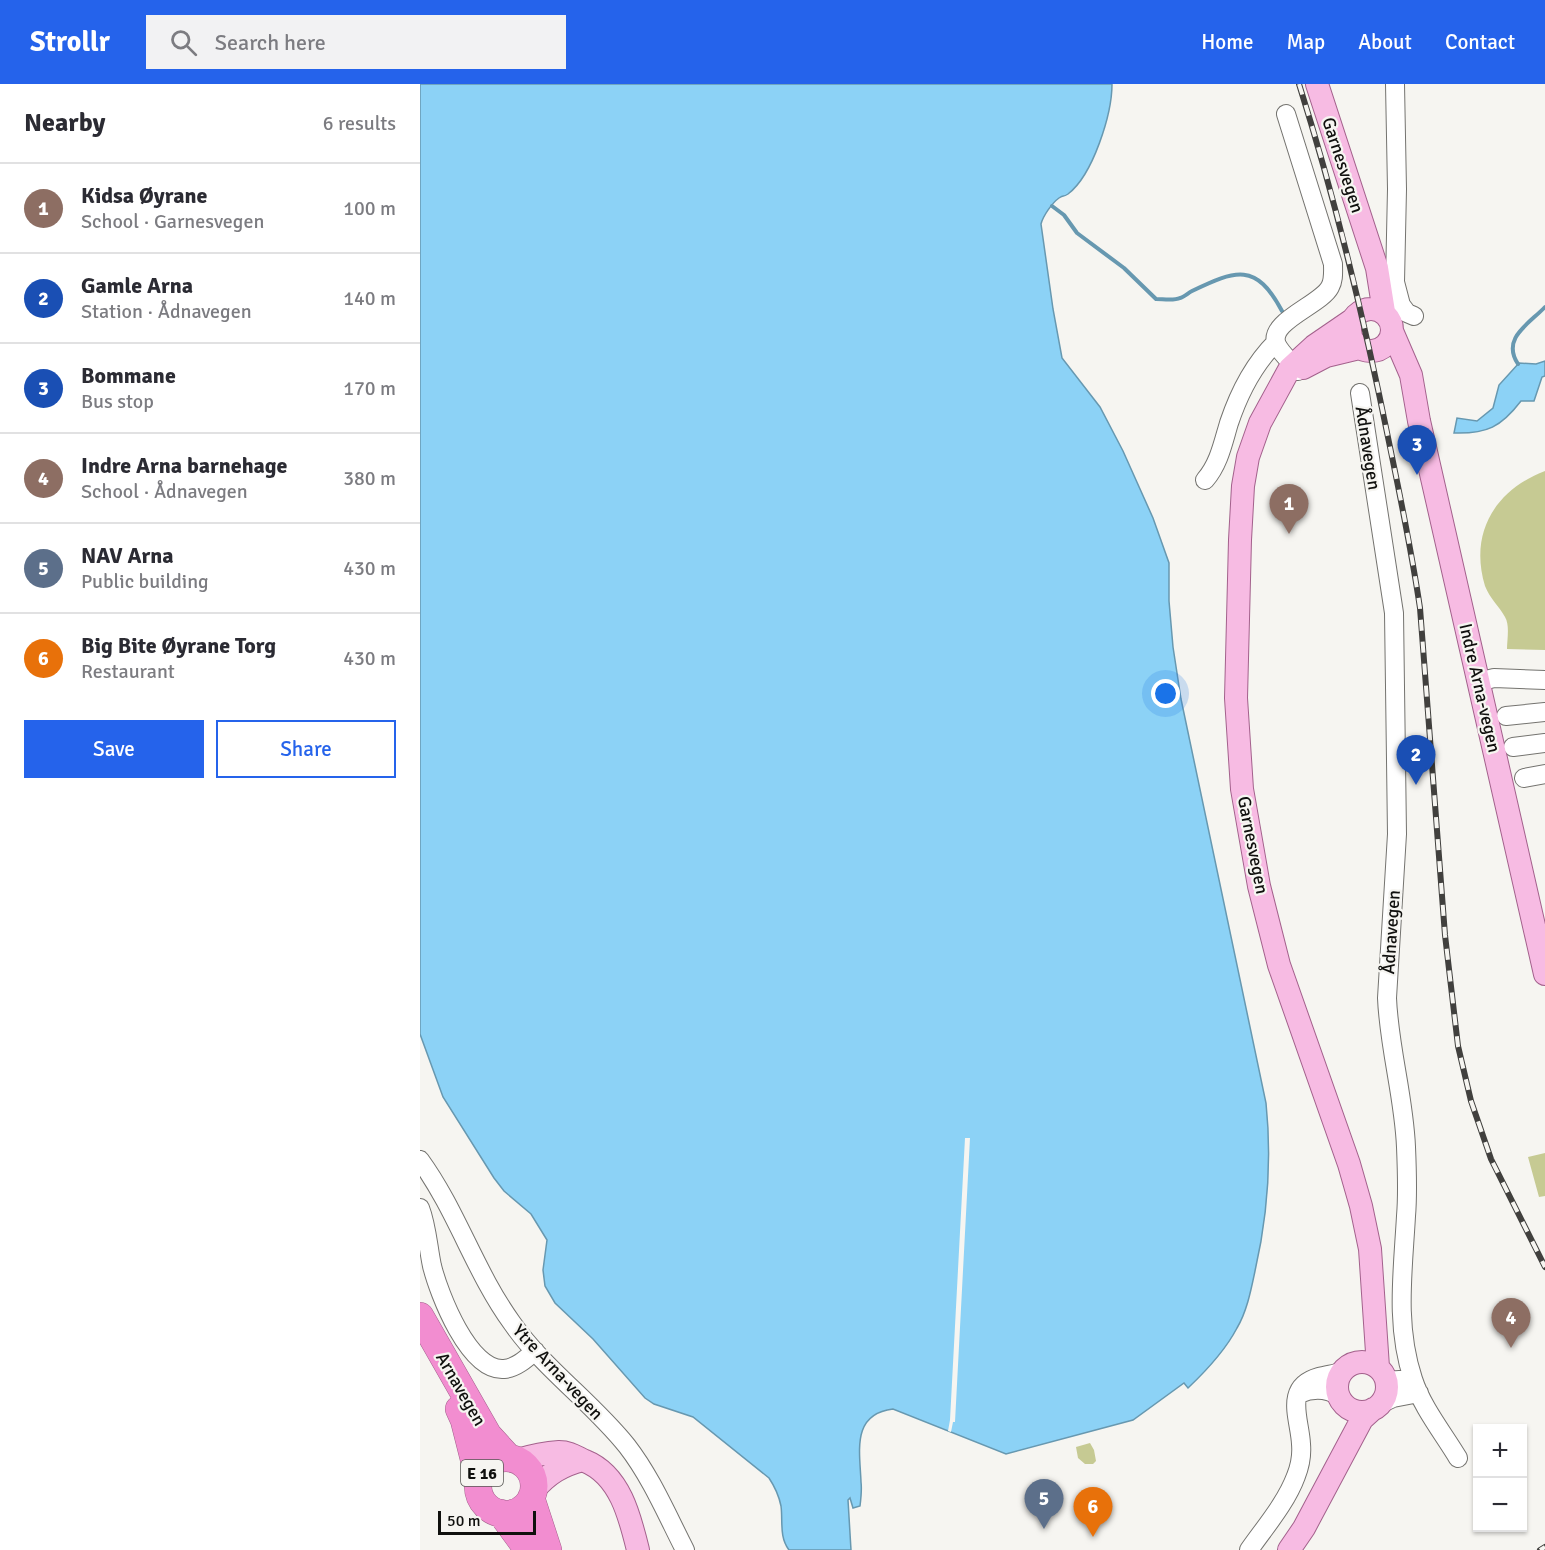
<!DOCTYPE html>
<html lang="en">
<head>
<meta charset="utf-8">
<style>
  body { margin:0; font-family:Signika,sans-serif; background:#f2f2f3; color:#2b2b33 }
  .controls { position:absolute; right:18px; bottom:18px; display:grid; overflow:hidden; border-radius:0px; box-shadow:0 2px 4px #0004 }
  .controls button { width:54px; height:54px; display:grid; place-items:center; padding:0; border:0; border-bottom:2px solid #e1e1e2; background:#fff; color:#2b2b33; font:30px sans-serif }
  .scale { position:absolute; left:18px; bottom:15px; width:98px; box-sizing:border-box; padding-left:6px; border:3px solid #10100e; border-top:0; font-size:16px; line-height:21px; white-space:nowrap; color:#10100e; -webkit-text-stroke:4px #f6f5f1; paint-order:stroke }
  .you { position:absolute; left:746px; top:610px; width:21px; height:21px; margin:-15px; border:4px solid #fff; border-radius:50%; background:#1a73e8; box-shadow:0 0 0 9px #1a73e833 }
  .badge { display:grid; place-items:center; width:39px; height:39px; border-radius:50%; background:#2563eb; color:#fff; font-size:20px; font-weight:700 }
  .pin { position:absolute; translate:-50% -50px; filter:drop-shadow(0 2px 3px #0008) }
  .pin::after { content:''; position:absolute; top:32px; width:21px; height:18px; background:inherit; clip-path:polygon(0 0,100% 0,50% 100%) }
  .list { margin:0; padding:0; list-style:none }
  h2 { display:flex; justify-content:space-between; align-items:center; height:78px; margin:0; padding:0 24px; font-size:26px }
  h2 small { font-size:20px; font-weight:400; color:#7c7c81 }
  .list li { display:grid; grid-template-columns:39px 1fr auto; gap:18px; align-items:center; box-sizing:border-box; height:90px; padding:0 24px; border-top:2px solid #e1e1e2 }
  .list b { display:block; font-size:22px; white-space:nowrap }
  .list p { margin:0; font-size:20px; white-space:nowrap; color:#7c7c81 }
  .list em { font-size:20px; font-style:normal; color:#7c7c81 }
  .actions { display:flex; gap:12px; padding:18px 24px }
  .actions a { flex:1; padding:14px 0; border:2px solid #2563eb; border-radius:0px; text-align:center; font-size:21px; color:#2563eb }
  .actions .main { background:#2563eb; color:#fff }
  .icon { flex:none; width:33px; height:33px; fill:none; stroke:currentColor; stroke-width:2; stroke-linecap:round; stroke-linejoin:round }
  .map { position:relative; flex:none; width:1125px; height:1466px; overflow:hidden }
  header { display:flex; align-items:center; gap:36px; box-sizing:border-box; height:84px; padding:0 30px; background:#2563eb; color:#fff }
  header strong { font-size:28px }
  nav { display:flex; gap:33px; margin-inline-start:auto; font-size:21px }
  .search { width:420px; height:54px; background:#f2f2f3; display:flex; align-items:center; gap:15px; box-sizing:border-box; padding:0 21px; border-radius:0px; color:#7c7c81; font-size:22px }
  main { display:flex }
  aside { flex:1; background:#fff }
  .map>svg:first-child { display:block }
</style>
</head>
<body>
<header>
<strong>Strollr</strong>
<div class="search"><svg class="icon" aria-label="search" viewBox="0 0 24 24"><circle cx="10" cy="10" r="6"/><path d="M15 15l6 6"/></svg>Search here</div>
<nav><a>Home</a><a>Map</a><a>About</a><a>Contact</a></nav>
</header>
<main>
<aside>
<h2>Nearby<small>6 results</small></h2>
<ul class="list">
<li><span class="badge" style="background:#8d6e63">1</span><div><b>Kidsa Øyrane</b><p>School · Garnesvegen</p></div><em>100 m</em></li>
<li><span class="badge" style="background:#1a4fb4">2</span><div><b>Gamle Arna</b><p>Station · Ådnavegen</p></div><em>140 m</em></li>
<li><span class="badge" style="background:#1a4fb4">3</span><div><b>Bommane</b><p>Bus stop</p></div><em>170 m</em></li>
<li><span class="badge" style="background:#8d6e63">4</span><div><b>Indre Arna barnehage</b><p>School · Ådnavegen</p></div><em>380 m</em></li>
<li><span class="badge" style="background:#5c6f8a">5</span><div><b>NAV Arna</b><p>Public building</p></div><em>430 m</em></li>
<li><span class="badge" style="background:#e8710a">6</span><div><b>Big Bite Øyrane Torg</b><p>Restaurant</p></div><em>430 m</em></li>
</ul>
<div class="actions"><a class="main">Save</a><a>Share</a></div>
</aside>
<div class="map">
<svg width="1125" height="1466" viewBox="0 0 1125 1466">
  <rect width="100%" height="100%" fill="#f6f5f1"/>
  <path fill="#c6ca93" d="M 1125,387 L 1125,566 L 1087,565 C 1087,556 1090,541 1085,533 C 1079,522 1070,515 1065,502 C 1049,449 1075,406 1125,387 Z
    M 1125,1069 L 1125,1112 L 1119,1113 L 1108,1073 Z
    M 670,1359 L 674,1366 L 676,1377 L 673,1380 L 665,1380 L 658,1374 L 656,1363 Z"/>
  <path fill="#8cd2f6" stroke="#6798b0" stroke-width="1.5" d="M 0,0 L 692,0 C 692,30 673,91 648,110 C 642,114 645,110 639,114 C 632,119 623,132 621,140 L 633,225 L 642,274 L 680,323 L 703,367 L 733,434 L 749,479 L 749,517 L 753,563 L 761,615 L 846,1019 C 852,1077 848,1130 835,1187 C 831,1206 827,1227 817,1244 C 805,1267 786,1287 768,1304 L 764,1299 L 713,1336 L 586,1370 L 473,1325 C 431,1330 440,1368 441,1398 C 442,1406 441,1414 440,1422 L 433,1424 L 430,1414 L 428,1416 L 431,1466 L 369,1466 C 359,1453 363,1437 361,1422 C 359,1412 355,1403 349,1394 L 273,1333 L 234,1320 L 225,1314 L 173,1255 L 135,1219 L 125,1202 L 123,1186 L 127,1156 L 111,1130 L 84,1107 L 74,1094 L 23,1013 L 0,950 Z
    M 1125,277 L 1125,292 L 1122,293 L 1114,317 L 1101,317 C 1081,343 1067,350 1034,349 L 1037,334 L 1057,337 L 1073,324 L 1079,301 L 1099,279 L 1116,280 Z"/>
  <path fill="#f6f5f1" d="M 545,1054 L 550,1054 L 535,1338 L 533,1338 L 531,1348 L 528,1347 L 530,1336 Z"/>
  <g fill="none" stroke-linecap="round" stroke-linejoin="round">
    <path stroke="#6798b0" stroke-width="4" d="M 632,122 L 644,131 L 657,149 L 704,184 L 736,215 C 743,215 754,217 760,214 C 764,213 768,209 772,207 C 816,186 836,178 862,227
      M 1098,280 C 1081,254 1109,240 1125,223"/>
    <defs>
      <path id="minor" d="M 975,0 L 977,105 L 975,198 L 981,221 L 987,229 L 994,232
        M 866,30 L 913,180 C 913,188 914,196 910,203 C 901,221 846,238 857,261 C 862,271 872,278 878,287
        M 940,309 L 974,529 L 977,750 L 967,914 C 969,964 984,1013 986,1063 C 987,1086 988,1109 986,1132 C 983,1187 975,1241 993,1295 C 1002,1323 1023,1349 1038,1374
        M 785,396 C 799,380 803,359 809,339 C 819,309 833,281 856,258
        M 1058,598 L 1074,594 L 1125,596
        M 1086,632 L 1125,628
        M 1093,663 L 1125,659
        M 1104,694 L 1125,690
        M 0,1076 C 37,1127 55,1188 92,1239 C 124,1285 172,1318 207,1362 C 231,1393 247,1431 265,1466
        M 0,1124 C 7,1142 8,1163 12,1182 C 19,1210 49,1288 84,1285 C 96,1284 106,1275 115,1267
        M 966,1297 L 993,1295
        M 879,1310 C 893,1304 906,1304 919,1312
        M 960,1320 L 973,1314 L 999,1309
        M 829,1466 C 845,1443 866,1419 876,1392 C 880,1382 882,1371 881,1360 C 880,1335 863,1303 899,1293 C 906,1291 914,1290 921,1288"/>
      <path id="major" d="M 897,0 L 957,184 L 964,228
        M930 246a21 21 0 1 1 42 0a21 21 0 1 1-42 0Z
        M 932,236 L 894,262 L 870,284 L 840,339 L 828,373 L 823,402 L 820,456 L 816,614 L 822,705 L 839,802 L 859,881 L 929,1080 L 941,1122 L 950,1165 L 958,1283
        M 972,247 L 991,291 L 999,337 L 1125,890
        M 883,284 L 906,272 L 939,264
        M917 1303a25 25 0 1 1 50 0a25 25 0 1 1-50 0Z
        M 97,1376 C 111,1372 125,1369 139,1368 C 150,1368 156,1373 165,1377 C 200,1391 210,1433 218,1466
        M 114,1406 C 128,1390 142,1381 163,1376
        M 869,1466 L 884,1444 L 942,1335 L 953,1325"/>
      <path id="highway" d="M 0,1232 L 68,1351 L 89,1374
        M 39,1325 L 44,1336 L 59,1395
        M58 1402a28 28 0 1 1 56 0a28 28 0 1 1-56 0Z
        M 111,1414 L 128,1466
        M 81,1429 L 108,1466"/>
    </defs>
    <use href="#minor" stroke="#74736f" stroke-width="20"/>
    <use href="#major" stroke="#a3618c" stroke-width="24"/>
    <use href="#highway" stroke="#a3618c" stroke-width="28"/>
    <use href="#minor" stroke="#fff" stroke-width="18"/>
    <use href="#major" stroke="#f7bbe3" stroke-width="22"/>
    <use href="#highway" stroke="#f28dd0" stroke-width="27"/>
    <defs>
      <path id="rail" d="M 879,0 C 917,120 945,239 970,363 C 981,416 992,470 1000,524 L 1025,851 L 1038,962 L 1051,1017 L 1071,1075 L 1125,1183
        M 1120,1466 L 1125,1463"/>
    </defs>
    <use href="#rail" stroke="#41403e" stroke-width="6"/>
    <use href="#rail" stroke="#f6f5f1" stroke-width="4" stroke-dasharray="11" stroke-linecap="butt"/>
  </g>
  <g text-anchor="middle" stroke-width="4.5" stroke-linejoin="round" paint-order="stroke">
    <rect fill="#f6f5f1" stroke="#555552" stroke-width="1.5" x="41" y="1376" width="42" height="26" rx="4.5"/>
    <g font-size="16" font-weight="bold" fill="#10100e">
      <text x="62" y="1395">E 16</text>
    </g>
    <g font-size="18" fill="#10100e" stroke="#f6f5f1">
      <text transform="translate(923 81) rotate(72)" y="6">Garnesvegen</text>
      <text transform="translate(948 364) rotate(81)" y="6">Ådnavegen</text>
      <text transform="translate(1060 604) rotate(77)" y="6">Indre Arna-vegen</text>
      <text transform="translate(833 761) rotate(79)" y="6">Garnesvegen</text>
      <text transform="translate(971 848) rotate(-86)" y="6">Ådnavegen</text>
      <text transform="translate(138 1288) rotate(47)" y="6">Ytre Arna-vegen</text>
      <text transform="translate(41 1305) rotate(60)" y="6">Arnavegen</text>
    </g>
  </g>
</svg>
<div class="controls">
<button>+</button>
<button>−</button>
</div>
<div class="scale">50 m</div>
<div class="you"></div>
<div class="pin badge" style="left:869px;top:450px;background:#8d6e63">1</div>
<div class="pin badge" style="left:996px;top:701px;background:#1a4fb4">2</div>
<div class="pin badge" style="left:997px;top:391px;background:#1a4fb4">3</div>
<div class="pin badge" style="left:1091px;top:1264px;background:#8d6e63">4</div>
<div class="pin badge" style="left:624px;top:1445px;background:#5c6f8a">5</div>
<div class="pin badge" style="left:673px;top:1453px;background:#e8710a">6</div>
</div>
</main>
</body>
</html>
